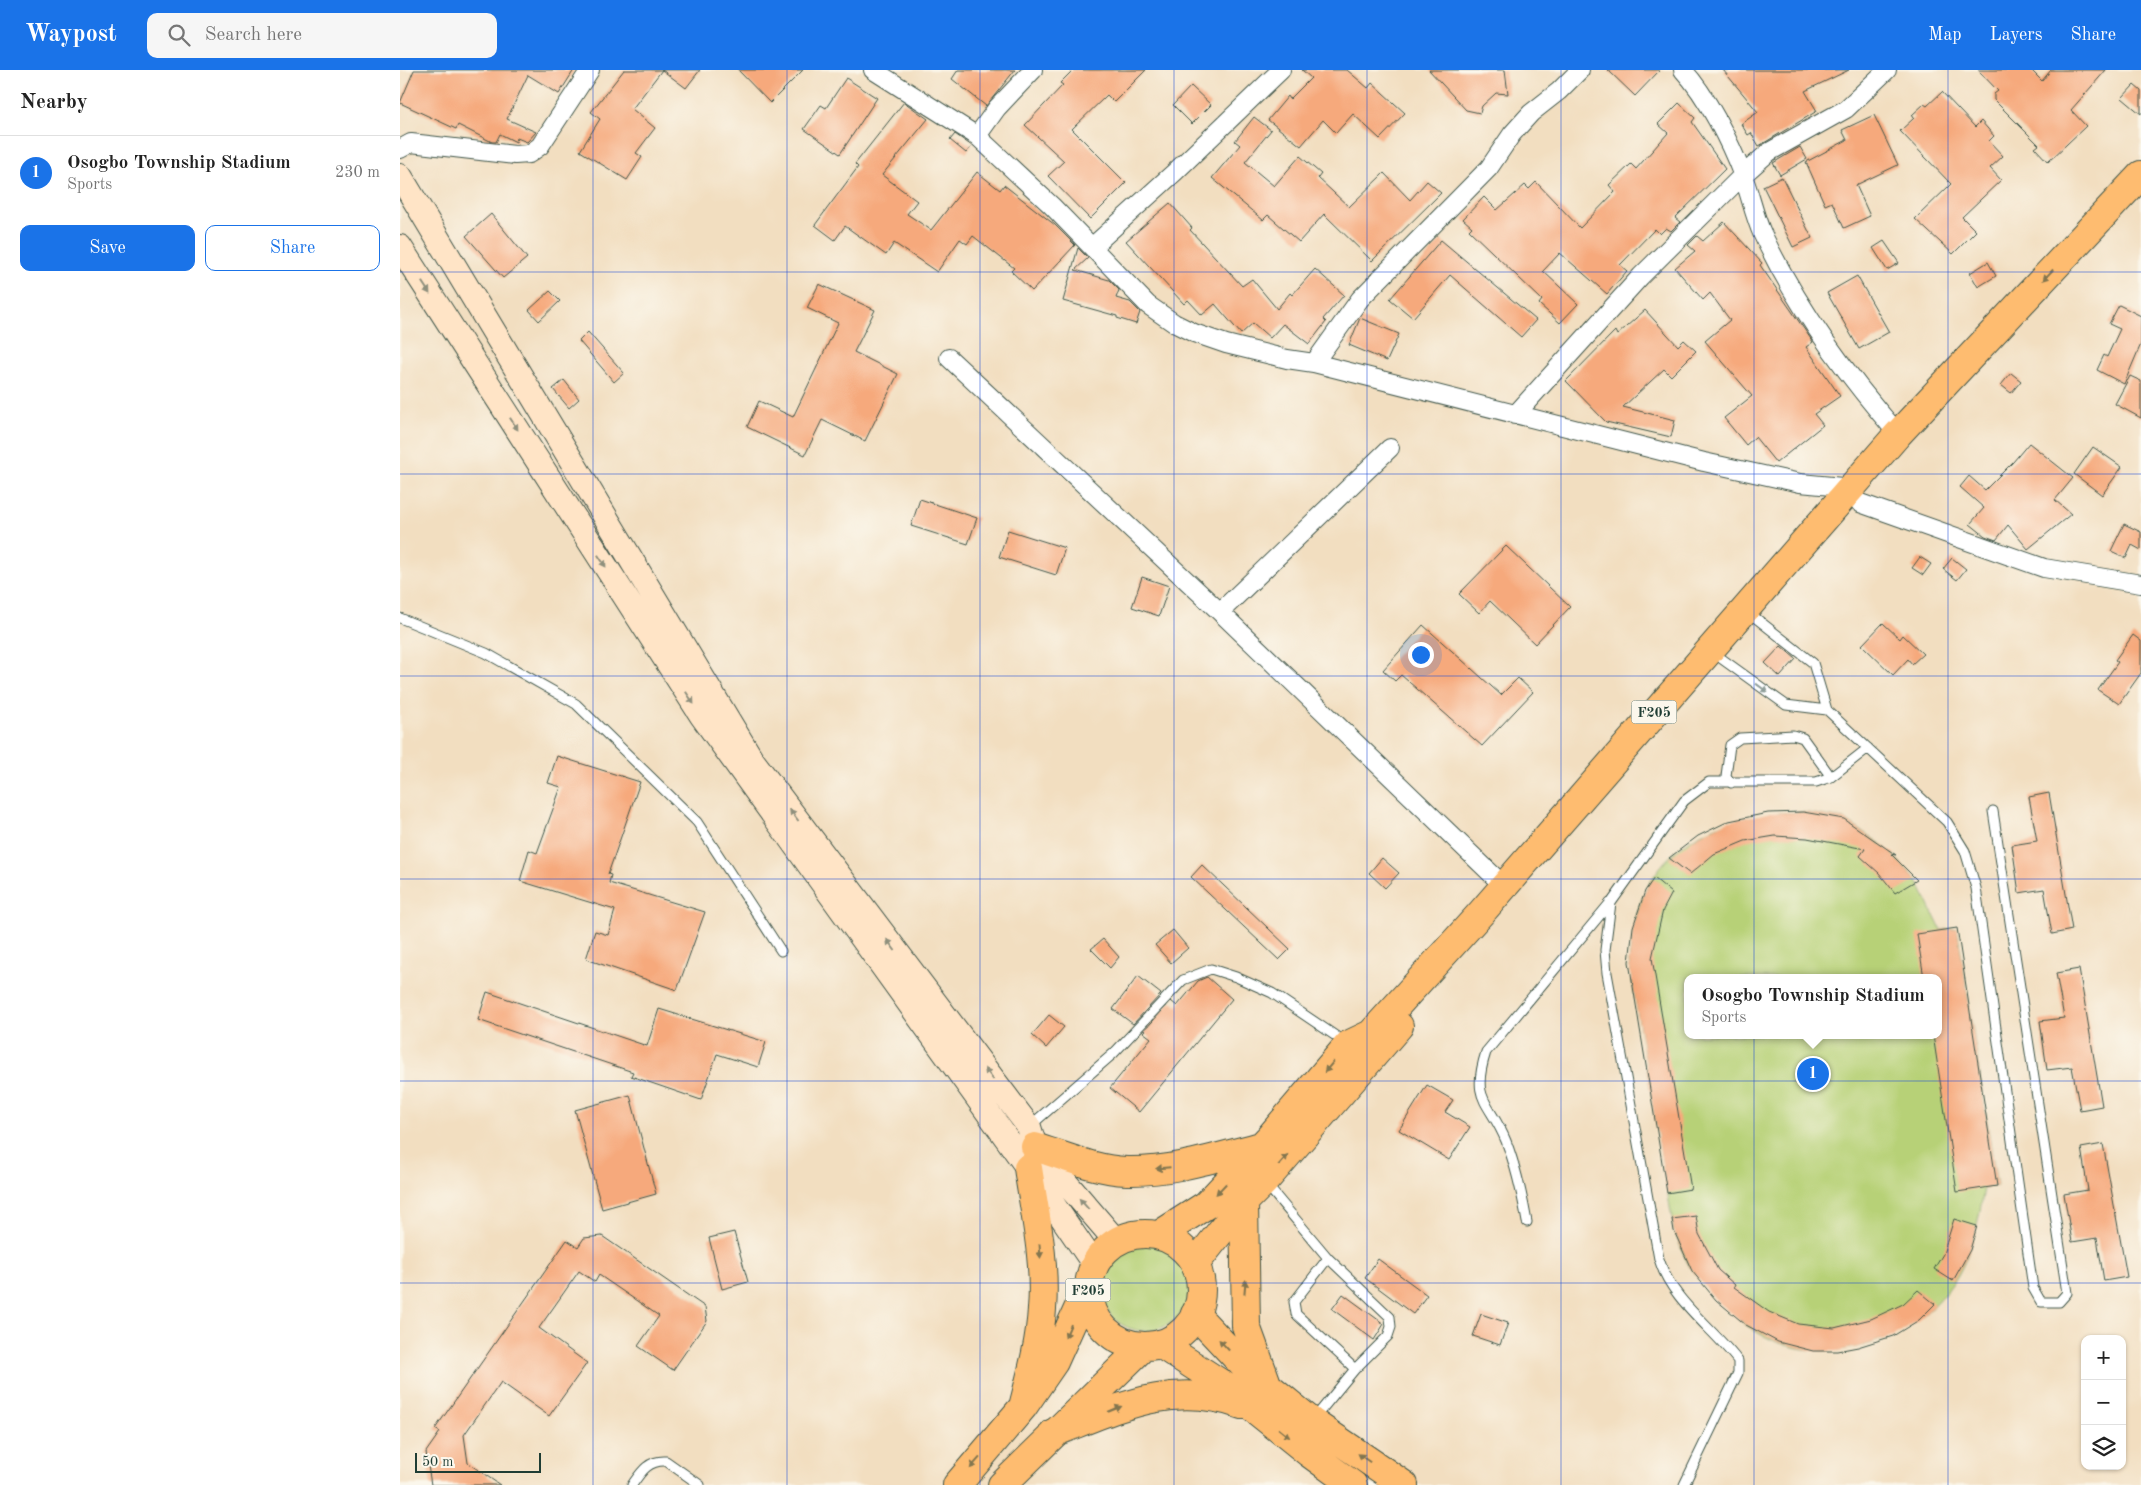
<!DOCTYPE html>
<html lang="en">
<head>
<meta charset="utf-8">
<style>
  body { margin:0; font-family:"Old Standard TT",serif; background:#f6f6f6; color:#222 }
  .controls { position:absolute; right:15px; bottom:15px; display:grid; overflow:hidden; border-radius:10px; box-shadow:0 1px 4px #0004 }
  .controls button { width:45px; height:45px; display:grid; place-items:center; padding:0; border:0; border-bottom:1px solid #e0e0e0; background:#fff; color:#222; font:25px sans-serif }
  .scale { position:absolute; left:15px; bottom:12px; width:126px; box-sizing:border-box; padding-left:5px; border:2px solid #1f3d34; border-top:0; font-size:14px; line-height:18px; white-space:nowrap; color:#1f3d34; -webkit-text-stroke:4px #fbf7ec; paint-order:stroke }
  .you { position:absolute; left:1020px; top:584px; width:18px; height:18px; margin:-12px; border:4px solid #fff; border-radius:50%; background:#1a73e8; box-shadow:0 0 0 8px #1a73e833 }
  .badge { display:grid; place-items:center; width:32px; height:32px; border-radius:50%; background:#1a73e8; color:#fff; font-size:16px; font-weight:700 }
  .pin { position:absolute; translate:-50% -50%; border:2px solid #fff; box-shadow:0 1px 5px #0006 }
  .popup { position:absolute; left:1284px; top:904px; width:258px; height:65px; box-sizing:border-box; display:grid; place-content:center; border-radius:10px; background:#fff; filter:drop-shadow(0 1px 4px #0005); font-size:16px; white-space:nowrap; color:#767676 }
  .popup b { font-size:19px; color:#222 }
  .popup::after { content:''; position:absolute; left:50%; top:100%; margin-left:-10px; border:10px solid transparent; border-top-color:#fff }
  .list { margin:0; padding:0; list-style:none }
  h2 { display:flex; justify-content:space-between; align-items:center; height:65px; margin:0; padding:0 20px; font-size:21px }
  h2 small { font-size:16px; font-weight:400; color:#767676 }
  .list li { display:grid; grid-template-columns:32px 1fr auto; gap:15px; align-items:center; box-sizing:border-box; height:75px; padding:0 20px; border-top:1px solid #e0e0e0 }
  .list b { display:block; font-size:19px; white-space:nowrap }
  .list p { margin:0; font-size:16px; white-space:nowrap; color:#767676 }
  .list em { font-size:16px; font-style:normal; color:#767676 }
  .actions { display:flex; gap:10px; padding:15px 20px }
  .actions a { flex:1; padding:11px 0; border:1px solid #1a73e8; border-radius:10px; text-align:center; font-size:18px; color:#1a73e8 }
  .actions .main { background:#1a73e8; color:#fff }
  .icon { flex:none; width:28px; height:28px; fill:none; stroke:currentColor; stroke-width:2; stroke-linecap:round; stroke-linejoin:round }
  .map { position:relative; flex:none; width:1741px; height:1415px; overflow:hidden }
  header { display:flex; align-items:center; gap:30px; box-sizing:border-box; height:70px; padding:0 25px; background:#1a73e8; color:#fff }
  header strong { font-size:24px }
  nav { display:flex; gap:28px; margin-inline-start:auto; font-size:18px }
  .search { width:350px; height:45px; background:#f6f6f6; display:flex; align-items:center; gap:12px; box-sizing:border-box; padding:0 18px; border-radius:10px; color:#767676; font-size:19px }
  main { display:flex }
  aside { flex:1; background:#fff }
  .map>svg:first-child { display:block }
</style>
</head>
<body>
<header>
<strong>Waypost</strong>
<div class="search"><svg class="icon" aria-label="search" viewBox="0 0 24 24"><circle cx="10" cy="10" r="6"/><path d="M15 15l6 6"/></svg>Search here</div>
<nav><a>Map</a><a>Layers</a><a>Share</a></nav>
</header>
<main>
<aside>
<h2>Nearby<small></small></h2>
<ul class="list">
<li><span class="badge">1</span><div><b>Osogbo Township Stadium</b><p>Sports</p></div><em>230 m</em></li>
</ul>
<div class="actions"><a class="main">Save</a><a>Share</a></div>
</aside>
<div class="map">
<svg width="1741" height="1415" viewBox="0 0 1741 1415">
  <rect width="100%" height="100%" fill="#fbf7ec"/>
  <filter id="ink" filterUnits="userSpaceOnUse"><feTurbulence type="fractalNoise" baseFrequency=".02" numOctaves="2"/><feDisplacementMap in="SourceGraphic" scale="10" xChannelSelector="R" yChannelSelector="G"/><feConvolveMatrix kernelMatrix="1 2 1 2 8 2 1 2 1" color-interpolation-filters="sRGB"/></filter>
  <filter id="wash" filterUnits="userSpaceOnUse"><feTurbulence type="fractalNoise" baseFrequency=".0096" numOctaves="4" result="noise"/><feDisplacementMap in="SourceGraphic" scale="20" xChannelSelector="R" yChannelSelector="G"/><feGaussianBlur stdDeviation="1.12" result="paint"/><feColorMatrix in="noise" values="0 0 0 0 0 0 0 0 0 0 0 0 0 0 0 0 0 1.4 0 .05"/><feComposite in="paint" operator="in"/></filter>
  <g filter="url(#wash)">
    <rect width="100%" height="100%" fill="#f2dec0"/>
    <path fill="#b7d177" stroke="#6b8756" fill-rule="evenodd" d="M 1403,742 L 1444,749 L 1484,776 L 1517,810 L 1541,860 L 1557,858 L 1597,1116 L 1584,1118 C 1579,1149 1573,1178 1558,1205 C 1539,1237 1509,1260 1474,1272 C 1429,1287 1387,1283 1347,1256 C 1337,1249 1329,1237 1320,1229 C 1311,1220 1301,1212 1293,1202 C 1285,1191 1280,1174 1274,1161 L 1229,892 C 1232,868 1234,844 1245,822 C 1274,760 1340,743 1403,742 ZM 1288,908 L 1538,908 L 1538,965 L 1288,965 Z
      M700 1216a45 45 0 1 1 90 0a45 45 0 1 1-90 0Z"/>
    <g id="blocks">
      <path fill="#f6a97b" d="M 14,0 L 174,0 L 159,24 L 128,5 L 107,49 L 136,62 L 127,72 L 117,68 L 116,72 L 100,64 L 96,72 L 92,72 L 58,55 L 56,59 L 0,33 Z
        M 224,0 L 262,0 L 232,39 L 255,58 L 236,83 L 242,87 L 227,110 L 180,81 L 200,49 L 191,42 Z
        M 262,0 L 300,0 L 286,18 Z
        M 338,0 L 403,0 L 370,33 Z
        M 558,0 L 615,0 L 586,36 L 552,9 Z
        M 673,0 L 746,0 L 714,32 L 707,25 L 672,59 L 726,113 L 690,149 L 648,106 L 664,91 L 625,55 L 663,15 L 660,13 Z
        M 902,0 L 947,0 L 968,18 L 972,13 L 1005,43 L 980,69 L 953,44 L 936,63 L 923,50 L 901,76 L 868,50 L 888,26 L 890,29 L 911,8 Z
        M 1029,0 L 1105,0 L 1108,24 L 1096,23 L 1082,36 L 1080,43 L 1066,40 Z
        M 1208,0 L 1260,0 L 1235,26 Z
        M 1323,0 L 1449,0 L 1405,21 L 1417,41 L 1359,76 L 1351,63 L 1348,65 L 1341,54 L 1358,42 Z
        M 1578,0 L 1631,0 L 1642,11 L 1651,0 L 1706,0 L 1671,40 L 1686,56 L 1648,92 L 1635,78 L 1639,75 L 1594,30 L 1594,24 L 1598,21 Z
        M 446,8 L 477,28 L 440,84 L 404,59 L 421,35 L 426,38 Z
        M 1734,15 L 1741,21 L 1741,44 L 1722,28 Z
        M 791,16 L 811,35 L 792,54 L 773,35 Z
        M 1542,22 L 1575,57 L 1581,51 L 1594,66 L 1589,71 L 1603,86 L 1590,98 L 1601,110 L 1562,147 L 1576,161 L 1553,184 L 1515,149 L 1551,114 L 1500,61 L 1514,48 L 1512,45 L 1524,34 L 1527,36 Z
        M 504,32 L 528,49 L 482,105 L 517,131 L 507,144 L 531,160 L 577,102 L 600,120 L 604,115 L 655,155 L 675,175 L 632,221 L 611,201 L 614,198 L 573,166 L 567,174 L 560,169 L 537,202 L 494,173 L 486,185 L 445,156 L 435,170 L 415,155 L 458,97 L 455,94 Z
        M 1279,33 L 1295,48 L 1292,52 L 1325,99 L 1275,148 L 1280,152 L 1271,161 L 1266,158 L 1260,164 L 1255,159 L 1220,195 L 1227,201 L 1207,224 L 1160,183 L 1143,201 L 1178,234 L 1160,253 L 1139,234 L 1142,230 L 1069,160 L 1072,157 L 1063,149 L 1084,127 L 1097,140 L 1125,115 L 1129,119 L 1136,112 L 1180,158 L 1215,122 L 1209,115 L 1231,94 L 1236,99 L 1268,63 L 1258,54 Z
        M 1474,45 L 1498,95 L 1456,115 L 1470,146 L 1444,158 L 1432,132 L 1425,135 L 1406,92 L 1447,70 L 1442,60 Z
        M 854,47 L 871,60 L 845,92 L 874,116 L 900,86 L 921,104 L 918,108 L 949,137 L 984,103 L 1010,130 L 1027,111 L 1041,123 L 972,191 L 924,144 L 899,172 L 868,145 L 863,150 L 812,108 L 840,75 L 835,71 Z
        M 555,64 L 572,76 L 566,83 L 550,70 Z
        M 1400,77 L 1407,89 L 1380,105 L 1373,93 Z
        M 1382,107 L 1412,168 L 1393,177 L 1363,116 Z
        M 770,133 L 792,158 L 790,160 L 842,216 L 852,209 L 877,239 L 890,223 L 892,225 L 915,199 L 944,225 L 923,249 L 926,252 L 909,274 L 883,254 L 870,268 L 853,253 L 841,264 L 815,234 L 802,245 L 788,230 L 784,234 L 726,171 Z
        M 91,144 L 127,188 L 103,208 L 66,166 Z
        M 1324,152 L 1362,193 L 1360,195 L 1413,272 L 1406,277 L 1440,326 L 1414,344 L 1423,355 L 1376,393 L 1355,367 L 1346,375 L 1324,348 L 1352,326 L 1305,271 L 1330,250 L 1310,223 L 1303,230 L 1275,198 L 1295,181 L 1288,175 L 1297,166 L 1303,171 Z
        M 1041,170 L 1136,250 L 1121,267 L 1050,205 L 1013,248 L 990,229 Z
        M 1484,171 L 1499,193 L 1487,200 L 1473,178 Z
        M 678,178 L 688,188 L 675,200 L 709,210 L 719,220 L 716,228 L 730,232 L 740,242 L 736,254 L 717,248 L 717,246 L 663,231 Z
        M 1588,192 L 1596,206 L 1578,217 L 1570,203 Z
        M 1457,206 L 1489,262 L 1459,279 L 1427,223 Z
        M 419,214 L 475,240 L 454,282 L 498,304 L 465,371 L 422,350 L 405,385 L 347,357 L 359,331 L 393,347 L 438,253 L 407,238 Z
        M 150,221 L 160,231 L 139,251 L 129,240 Z
        M 1719,235 L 1741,246 L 1741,274 L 1724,314 L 1697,300 L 1704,285 L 1707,287 L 1720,259 L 1709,254 Z
        M 1245,240 L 1278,276 L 1284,270 L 1296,281 L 1271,306 L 1264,299 L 1223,337 L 1275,350 L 1271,367 L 1206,352 L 1166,311 L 1215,261 L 1217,265 Z
        M 960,248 L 999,264 L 987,291 L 949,275 Z
        M 188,262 L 224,303 L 214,312 L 179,271 Z
        M 1611,303 L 1621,311 L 1611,323 L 1601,315 Z
        M 1730,306 L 1741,311 L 1741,348 L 1715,334 Z
        M 164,310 L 179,329 L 169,338 L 153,319 Z
        M 1629,373 L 1673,408 L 1655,430 L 1671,444 L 1628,479 L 1608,455 L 1596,470 L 1585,466 L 1570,454 L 1584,438 L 1560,417 L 1569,406 L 1585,420 L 1613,392 Z
        M 1693,377 L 1722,397 L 1702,425 L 1674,404 Z
        M 520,429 L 577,448 L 568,474 L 511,456 Z
        M 1724,454 L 1741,462 L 1741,480 L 1732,475 L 1726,488 L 1711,481 Z
        M 608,460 L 665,478 L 656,505 L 599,487 Z
        M 1106,476 L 1170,537 L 1135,574 L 1090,531 L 1079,543 L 1059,524 Z
        M 1520,487 L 1531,494 L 1523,505 L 1512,498 Z
        M 1552,488 L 1566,499 L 1557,510 L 1543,499 Z
        M 742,507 L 769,516 L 759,546 L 732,537 Z
        M 1483,553 L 1500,569 L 1503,565 L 1523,584 L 1512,594 L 1508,589 L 1493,605 L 1462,575 Z
        M 1023,555 L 1101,625 L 1118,608 L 1133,622 L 1082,676 L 1001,605 L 995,611 L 983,600 Z
        M 1733,565 L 1741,571 L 1741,603 L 1719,634 L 1698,620 L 1718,592 L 1715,590 Z
        M 1381,576 L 1396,589 L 1380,607 L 1365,593 Z
        M 157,686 L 240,712 L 208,804 L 211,805 L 209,813 L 305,842 L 277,920 L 186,889 L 195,861 L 208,865 L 215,840 L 120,811 L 129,780 L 137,783 L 161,717 L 148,713 Z
        M 1649,723 L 1672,860 L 1652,864 L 1644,819 L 1619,823 L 1612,775 L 1637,771 L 1629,727 Z
        M 1403,742 L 1444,749 L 1496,785 L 1491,784 L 1517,810 L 1495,823 L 1479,803 L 1460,786 L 1465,779 L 1407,768 L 1375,766 L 1345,771 L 1314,784 L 1290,804 L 1269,788 L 1298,766 L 1329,751 L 1368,743 Z
        M 982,788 L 999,803 L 985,818 L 969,803 Z
        M 802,795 L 890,879 L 879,890 L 791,807 Z
        M 1254,808 L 1272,823 L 1263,840 L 1252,888 L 1291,1119 L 1267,1123 L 1229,892 L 1233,857 L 1245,821 Z
        M 1557,858 L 1597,1116 L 1557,1122 L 1533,965 L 1538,965 L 1538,908 L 1524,908 L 1517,864 Z
        M 773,860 L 788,878 L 771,893 L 755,875 Z
        M 703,869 L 719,887 L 710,898 L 691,879 Z
        M 1679,899 L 1702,1036 L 1680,1040 L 1672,997 L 1647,1000 L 1640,951 L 1664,948 L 1656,903 Z
        M 738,906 L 761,924 L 733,954 L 713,939 Z
        M 807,907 L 832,929 L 739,1042 L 710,1018 L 751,968 L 743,962 L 771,931 L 777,936 L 798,911 Z
        M 87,922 L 247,976 L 259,939 L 366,972 L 358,997 L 317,984 L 301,1030 L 231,1006 L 233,1002 L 78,950 Z
        M 649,945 L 664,957 L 646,978 L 632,965 Z
        M 1027,1015 L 1053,1030 L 1045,1042 L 1070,1057 L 1049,1090 L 999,1060 Z
        M 230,1025 L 256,1124 L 202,1139 L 175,1040 Z
        M 1703,1074 L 1727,1207 L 1704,1211 L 1697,1168 L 1672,1172 L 1664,1124 L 1688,1120 L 1681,1078 Z
        M 1296,1146 L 1299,1164 L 1318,1200 L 1335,1215 L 1334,1217 L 1369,1242 L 1398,1254 L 1434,1258 L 1471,1249 L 1503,1234 L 1518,1220 L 1535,1234 L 1519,1250 L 1493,1266 L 1458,1277 L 1437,1281 L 1413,1281 L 1378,1272 L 1346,1255 L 1316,1230 L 1292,1201 L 1274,1161 L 1272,1149 Z
        M 1554,1149 L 1577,1156 L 1570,1180 L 1553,1211 L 1534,1199 L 1543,1184 Z
        M 334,1162 L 348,1212 L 322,1219 L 309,1168 Z
        M 202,1166 L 305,1237 L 307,1251 L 273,1300 L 238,1276 L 259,1246 L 199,1205 L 195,1212 L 179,1201 L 139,1258 L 187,1293 L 149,1346 L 101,1312 L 64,1365 L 68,1393 L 100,1415 L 31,1415 L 26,1382 L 40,1362 L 35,1359 L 167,1170 L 178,1177 L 184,1168 Z
        M 978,1189 L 1027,1225 L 1013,1244 L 965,1208 Z
        M 943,1224 L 984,1254 L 974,1270 L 932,1239 Z
        M 1081,1244 L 1108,1253 L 1100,1275 L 1073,1266 Z"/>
    </g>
  </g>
  <g filter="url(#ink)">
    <use href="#blocks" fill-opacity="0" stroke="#3f5549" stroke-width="1"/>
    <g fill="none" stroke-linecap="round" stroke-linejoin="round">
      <defs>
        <path id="lane" d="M 0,548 L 86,583 L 176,634 L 297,752 L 381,881
          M 1322,589 L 1386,635 L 1427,640 L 1413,593 L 1357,549
          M 1427,640 L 1547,752 L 1565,781 L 1576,818 L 1633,1218 L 1641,1232 L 1659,1232 L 1667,1223 L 1593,741
          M 1331,713 L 1326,706 L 1330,675 L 1340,668 L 1393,665 L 1403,668 L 1431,707
          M 630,1056 L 714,983 L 783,910 L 811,899 L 836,907 L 872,923 L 946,973
          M 866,1114 L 928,1188 L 990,1247 L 991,1257 L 988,1266 L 955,1299 L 913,1350
          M 1127,1152 C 1122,1124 1116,1097 1106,1071 C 1090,1031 1070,1032 1086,982 L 1210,833
          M 928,1188 L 894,1232 L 896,1244 L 955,1299
          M 232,1415 C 241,1402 248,1390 266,1391 L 300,1415
          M 1284,1415 L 1338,1303 L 1338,1291 C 1313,1258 1271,1230 1259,1189 L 1207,903 L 1205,880 L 1211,833 L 1284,731 L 1309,712 L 1416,712 L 1431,707 L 1468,678"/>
        <path id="street" d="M 473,0 L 577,66 L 652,136 L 748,235 L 774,253 L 794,263 L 826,274 L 887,289 L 914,293 L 1304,392 L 1400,413 L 1453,418
          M 1283,0 C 1307,26 1330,72 1343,106 C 1350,124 1354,145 1362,163 C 1397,238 1445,303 1498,364
          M 577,66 L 597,38 L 633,0
          M 0,79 L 11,73 L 115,85 L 129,84 L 140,76 L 190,0
          M 692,177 L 776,101 L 881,0
          M 549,288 L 820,542 L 1104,816
          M 914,293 L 960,229 L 1089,98 L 1112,64 L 1131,43 L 1159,21 L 1180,0
          M 1115,345 L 1241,206 L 1343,105 L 1369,82 L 1446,39 L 1487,0
          M 1460,433 L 1644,498 L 1741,514
          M 820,542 L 990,378"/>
        <path id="secondary" d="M 0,106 L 352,690 L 629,1057 L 635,1077 L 716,1171
          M 0,177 L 302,646 L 628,1098 L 694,1194"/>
        <path id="primary" d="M 635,1077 C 664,1086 696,1100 727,1101 C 772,1102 818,1087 861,1076
          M689 1220a56 56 0 1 1 112 0a56 56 0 1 1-112 0Z
          M 759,1165 L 806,1135 L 869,1068 L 948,975 L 971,964 L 1081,843 L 1498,364 L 1741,105
          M 795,1194 L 844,1132 L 864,1112 L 999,956
          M 623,1337 C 631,1305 640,1273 642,1239 C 646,1193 635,1144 628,1098
          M 557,1415 L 623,1337 L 654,1292 L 688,1217
          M 602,1415 L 744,1276"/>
        <path id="highway" d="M 844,1132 L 846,1256 L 866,1311
          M 795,1244 L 846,1298 L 912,1352 L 1004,1415
          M 760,1274 L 828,1318 L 909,1383 L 953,1415
          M 653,1363 C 718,1338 772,1310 842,1335"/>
      </defs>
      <use href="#lane" stroke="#3f5549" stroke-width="11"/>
      <use href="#street" stroke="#3f5549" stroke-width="20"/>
      <use href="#secondary" stroke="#3f5549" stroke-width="26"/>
      <use href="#primary" stroke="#3f5549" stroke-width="30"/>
      <use href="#highway" stroke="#3f5549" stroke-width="30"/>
      <use href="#lane" stroke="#fff" stroke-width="9"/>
      <use href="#street" stroke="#fff" stroke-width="18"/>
      <use href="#secondary" stroke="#ffe4c6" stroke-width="24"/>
      <use href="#primary" stroke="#febc70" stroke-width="28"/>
      <use href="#highway" stroke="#febc70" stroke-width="28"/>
    </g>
    <defs><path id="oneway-solid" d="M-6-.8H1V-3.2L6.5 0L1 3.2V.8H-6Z" transform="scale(1.25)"/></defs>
    <g fill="#83764f">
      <use href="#oneway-solid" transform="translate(1648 205) rotate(133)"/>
      <use href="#oneway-solid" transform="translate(929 997) rotate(130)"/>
      <use href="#oneway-solid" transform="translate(883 1090) rotate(-49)"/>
      <use href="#oneway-solid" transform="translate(763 1098) rotate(175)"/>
      <use href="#oneway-solid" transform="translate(821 1119) rotate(133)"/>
      <use href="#oneway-solid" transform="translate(640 1181) rotate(86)"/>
      <use href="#oneway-solid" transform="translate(845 1217) rotate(-85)"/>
      <use href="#oneway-solid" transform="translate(668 1261) rotate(114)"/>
      <use href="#oneway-solid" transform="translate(824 1275) rotate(-133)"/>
      <use href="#oneway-solid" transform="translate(715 1339) rotate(-22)"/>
      <use href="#oneway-solid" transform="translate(884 1363) rotate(39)"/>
      <use href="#oneway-solid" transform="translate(964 1388) rotate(-145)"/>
      <use href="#oneway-solid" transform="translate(575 1393) rotate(131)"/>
    </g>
    <g fill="#8f907d">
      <use href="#oneway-solid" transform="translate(26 218) rotate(57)"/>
      <use href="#oneway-solid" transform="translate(114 354) rotate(57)"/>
      <use href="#oneway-solid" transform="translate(202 491) rotate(57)"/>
      <use href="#oneway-solid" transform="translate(290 628) rotate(57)"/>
      <use href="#oneway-solid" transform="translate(394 745) rotate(-127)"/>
      <use href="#oneway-solid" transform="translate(491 875) rotate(-127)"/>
      <use href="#oneway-solid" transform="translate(589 1004) rotate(-127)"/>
      <use href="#oneway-solid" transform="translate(684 1134) rotate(-131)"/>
    </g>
    <use fill="#8f9e9a" href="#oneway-solid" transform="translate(1362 618) rotate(36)"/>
  </g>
  <path fill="none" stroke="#1d4ed8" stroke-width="1" stroke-opacity="0.55" d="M 193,0 L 193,1415M 387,0 L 387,1415M 580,0 L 580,1415M 774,0 L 774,1415M 967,0 L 967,1415M 1161,0 L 1161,1415M 1354,0 L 1354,1415M 1548,0 L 1548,1415M 0,202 L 1741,202M 0,404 L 1741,404M 0,606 L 1741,606M 0,809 L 1741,809M 0,1011 L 1741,1011M 0,1213 L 1741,1213"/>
  <g text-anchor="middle" stroke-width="4" stroke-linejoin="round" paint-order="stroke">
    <g fill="#fbf7ec" stroke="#61756b" stroke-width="1">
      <rect x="1231.5" y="630.5" width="45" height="23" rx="4"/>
      <rect x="665.5" y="1208.5" width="45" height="23" rx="4"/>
    </g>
    <g font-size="14" font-weight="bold" fill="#1f3d34">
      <text x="1254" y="647">F205</text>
      <text x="688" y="1225">F205</text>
    </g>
  </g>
</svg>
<div class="controls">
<button>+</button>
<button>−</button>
<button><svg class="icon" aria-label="layers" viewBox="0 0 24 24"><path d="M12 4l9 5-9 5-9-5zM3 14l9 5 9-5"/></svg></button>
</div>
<div class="scale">50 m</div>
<div class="you"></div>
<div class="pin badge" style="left:1413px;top:1004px">1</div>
<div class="popup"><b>Osogbo Township Stadium</b>Sports</div>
</div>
</main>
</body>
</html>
